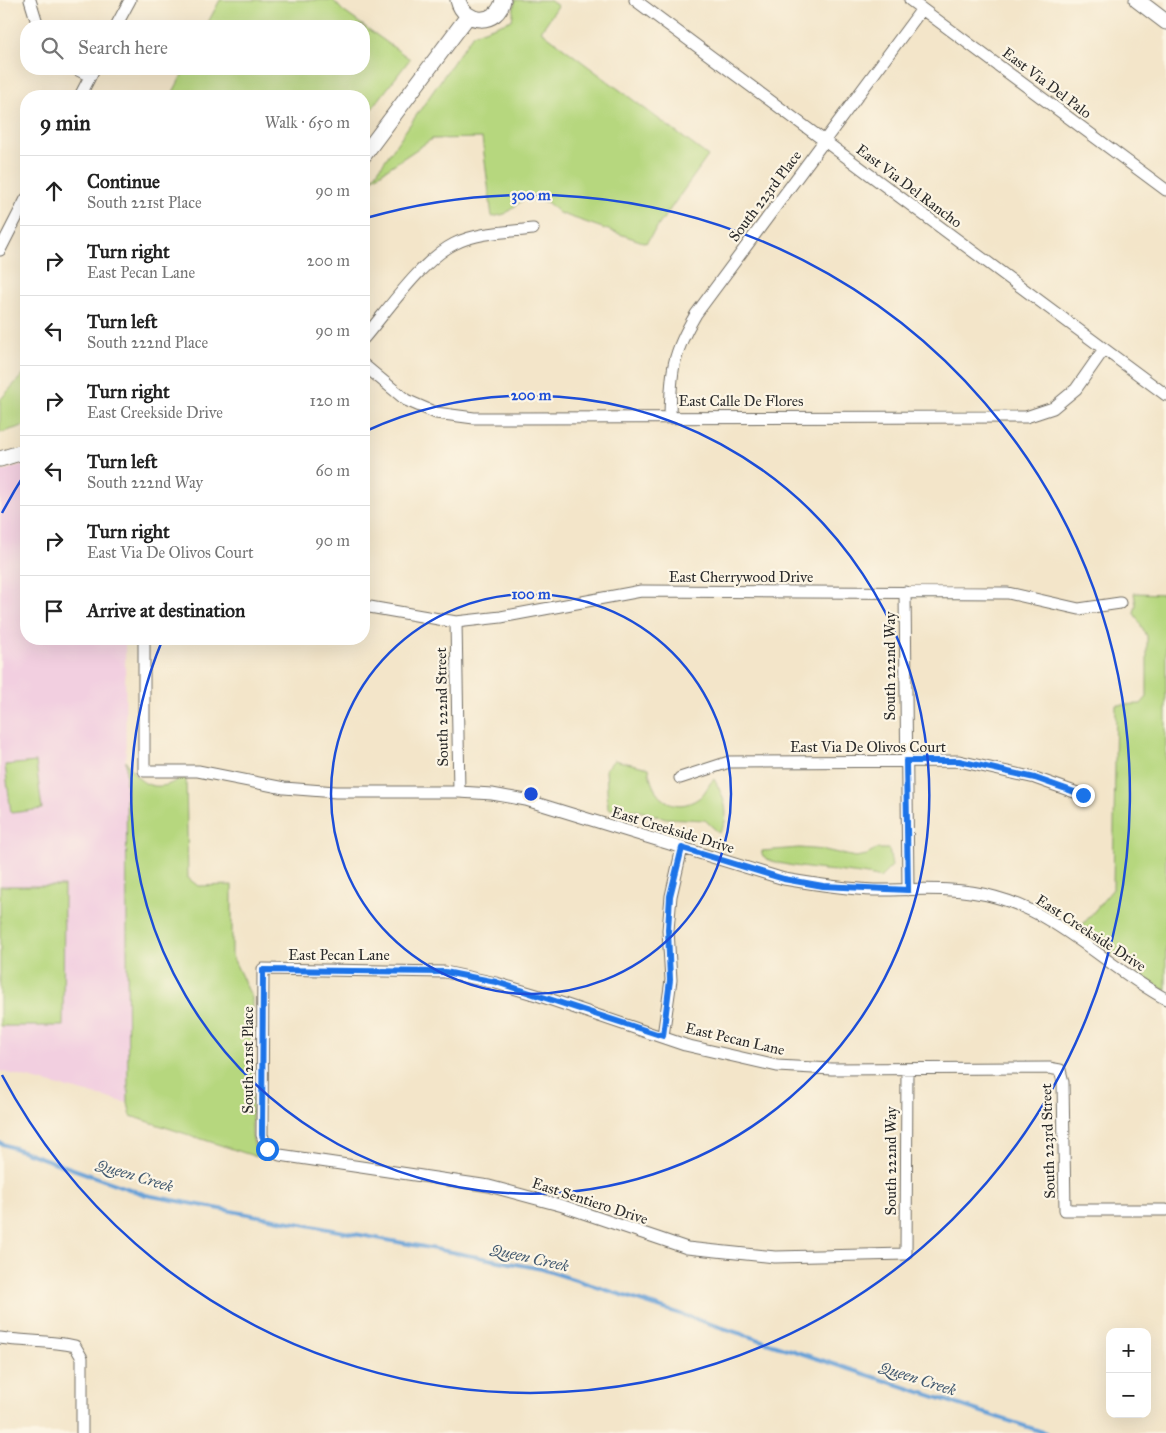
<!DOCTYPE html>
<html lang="en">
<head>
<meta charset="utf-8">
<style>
  body { margin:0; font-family:"IM FELL Great Primer",serif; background:#f2f2f2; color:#222 }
  .controls { position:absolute; right:15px; bottom:15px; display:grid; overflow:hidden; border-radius:10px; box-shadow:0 5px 20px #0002 }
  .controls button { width:45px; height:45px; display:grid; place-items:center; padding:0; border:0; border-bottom:1px solid #e0e0e0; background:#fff; color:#222; font:25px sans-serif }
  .stop { position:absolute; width:15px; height:15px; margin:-11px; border:4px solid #1a73e8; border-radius:50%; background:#fff }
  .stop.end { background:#1a73e8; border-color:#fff; box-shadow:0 1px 5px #0008 }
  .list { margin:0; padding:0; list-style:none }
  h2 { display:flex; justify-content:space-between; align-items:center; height:65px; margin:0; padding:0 20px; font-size:21px }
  h2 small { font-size:16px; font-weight:400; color:#767676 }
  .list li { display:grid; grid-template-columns:32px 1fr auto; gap:15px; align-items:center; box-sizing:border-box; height:70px; padding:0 20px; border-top:1px solid #e0e0e0 }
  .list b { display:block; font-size:19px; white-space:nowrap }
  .list p { margin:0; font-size:16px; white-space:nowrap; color:#767676 }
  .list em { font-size:16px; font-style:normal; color:#767676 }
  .icon { flex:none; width:28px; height:28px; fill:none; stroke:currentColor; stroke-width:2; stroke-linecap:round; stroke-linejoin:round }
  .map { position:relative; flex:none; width:1166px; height:1433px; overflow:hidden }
  .search { position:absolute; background:#fff; box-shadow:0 5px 20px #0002; left:20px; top:20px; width:350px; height:55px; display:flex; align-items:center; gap:12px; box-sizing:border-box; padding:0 18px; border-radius:20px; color:#767676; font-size:19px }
  .panel { position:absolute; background:#fff; box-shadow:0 5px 20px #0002; left:20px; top:90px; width:350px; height:555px; border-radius:20px }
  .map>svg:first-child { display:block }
</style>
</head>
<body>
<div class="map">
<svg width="1166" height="1433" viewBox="0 0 1166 1433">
  <rect width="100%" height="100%" fill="#fcf5e5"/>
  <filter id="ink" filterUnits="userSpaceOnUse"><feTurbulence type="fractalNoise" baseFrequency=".02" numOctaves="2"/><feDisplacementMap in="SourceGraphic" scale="10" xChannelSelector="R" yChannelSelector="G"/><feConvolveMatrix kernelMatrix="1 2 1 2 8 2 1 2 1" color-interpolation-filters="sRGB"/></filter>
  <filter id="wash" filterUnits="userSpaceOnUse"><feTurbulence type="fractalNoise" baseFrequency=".0096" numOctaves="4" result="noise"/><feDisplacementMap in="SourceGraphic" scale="20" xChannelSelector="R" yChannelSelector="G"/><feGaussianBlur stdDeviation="1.12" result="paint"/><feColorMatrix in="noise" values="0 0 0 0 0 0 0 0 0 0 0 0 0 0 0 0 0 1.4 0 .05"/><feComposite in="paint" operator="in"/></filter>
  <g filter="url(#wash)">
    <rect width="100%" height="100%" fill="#f3e5c9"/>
    <path fill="#f2cfe0" d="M 26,463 L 26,639 L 125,639 L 128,1103 L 0,1071 L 0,472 Z"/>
    <path fill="#b6d77e" stroke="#708154" d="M 220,0 L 333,0 L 343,11 L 410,59 L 364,119 L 364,96 L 171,96 L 185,69 L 364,69 L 364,26 L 206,26 Z
      M 515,0 L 549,0 L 558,6 L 541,31 L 708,156 L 646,243 L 559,213 L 547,202 L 524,199 L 505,214 L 492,217 L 482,138 L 432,139 L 372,179 L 473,34 L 512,20 Z
      M 26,371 L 26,425 L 0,433 L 0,400 Z
      M 1134,593 L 1166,594 L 1166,991 L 1142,976 L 1079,929 L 1113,889 L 1116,705 L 1141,704 L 1147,697 L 1147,636 L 1134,613 L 1136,605 Z
      M 614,760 L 649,768 C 650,796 674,816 699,798 C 706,793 708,784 714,779 C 723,795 733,817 719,833 L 705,820 L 666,818 L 635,810 L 608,809 L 606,769 Z
      M 126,761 C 136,778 146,790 167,785 C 173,783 179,778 186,778 L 188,878 L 198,886 L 232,885 L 232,956 L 252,998 L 252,1135 L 257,1157 L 131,1116 L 128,1103 Z
      M 36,762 L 42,809 L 11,813 L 5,765 Z
      M 799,848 L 825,850 L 855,857 L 867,855 L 877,849 L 889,849 L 892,866 L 880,878 C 859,870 773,870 762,855 L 762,851 Z
      M 0,886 L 64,886 L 63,1026 L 0,1026 Z"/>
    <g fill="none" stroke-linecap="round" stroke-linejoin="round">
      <path stroke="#67a1d7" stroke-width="4" d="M 0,1143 L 146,1195 L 542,1269 L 1046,1433"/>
    </g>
  </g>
  <g filter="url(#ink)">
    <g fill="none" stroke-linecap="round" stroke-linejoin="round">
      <defs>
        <path id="street" d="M 30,0 L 38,26
          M 635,0 L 1166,395
          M 910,0 L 1166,190
          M 116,26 L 130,0
          M 76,69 L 90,76
          M 80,96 L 94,69
          M 0,250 L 26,199
          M 364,338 C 387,311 422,260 454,244 C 478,232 507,232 533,229
          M 364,365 L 406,400 L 436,413 L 474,418 L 1026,417 L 1053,408 L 1076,389 L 1104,349
          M 670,416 C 671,371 672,354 696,314 L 922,9
          M 905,592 L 908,890
          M 364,606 L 456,622 L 501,617 L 641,591 L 1008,593 L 1079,609 L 1120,603
          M 456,622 L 459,792
          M 144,639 L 144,771 L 198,771 L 284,788 L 336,792 L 459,792 L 492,794 L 526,800 L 784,879 C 814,884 844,889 874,890 C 914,890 955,886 995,897 C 1060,914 1108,968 1166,999
          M 680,778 L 729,762 L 959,761 L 1035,778 L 1083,795
          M 663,1036 L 671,980 L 668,930 L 671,896 L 682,848
          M 907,1069 L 906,1254 L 775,1257 L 687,1248 L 563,1206 L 489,1186 L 280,1155 L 267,1149 L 262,1135 L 263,969 L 445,972 L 496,983 L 540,996 L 685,1045 L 777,1066 L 832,1069 L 1049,1068 L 1060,1070 L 1063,1082 L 1065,1210 L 1166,1210
          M 0,1338 C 25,1342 50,1340 75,1346 L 82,1358 L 82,1433"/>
        <path id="secondary" d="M 458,0 C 464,25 498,26 503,0
          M 1137,0 L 1166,22
          M 364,155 L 468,16
          M 0,459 L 26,451"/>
      </defs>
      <use href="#street" stroke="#716c62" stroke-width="13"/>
      <use href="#secondary" stroke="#716c62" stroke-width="17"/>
      <use href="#street" stroke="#fff" stroke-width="11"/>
      <use href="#secondary" stroke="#fff" stroke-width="15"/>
    </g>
  </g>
  <g fill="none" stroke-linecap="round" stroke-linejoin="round" filter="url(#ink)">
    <path stroke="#1a73e8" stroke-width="6" d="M 267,1149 L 262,1135 L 263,970 L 445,972 L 496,982 L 663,1036 L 670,980 L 668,930 L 670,896 L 682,848 L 784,879 L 823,886 L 908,890 L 906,761 L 959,761 L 1035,778 L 1083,795"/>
  </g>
  <g fill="none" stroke="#1d4ed8" stroke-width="2.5">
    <circle cx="531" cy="794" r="200"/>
    <path d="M366 431A399 399 0 1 1 162 641"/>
    <path d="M2 513A599 599 0 0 1 26 472M366 218A599 599 0 1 1 2 1075"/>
  </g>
  <g text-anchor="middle" stroke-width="4.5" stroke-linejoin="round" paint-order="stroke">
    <g font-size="15" fill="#2b2b2b" stroke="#fcf5e5">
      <text transform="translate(1047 83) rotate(37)" y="5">East Via Del Palo</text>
      <text transform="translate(909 186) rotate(37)" y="5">East Via Del Rancho</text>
      <text transform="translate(765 196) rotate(-53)" y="5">South 223rd Place</text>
      <text x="741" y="406">East Calle De Flores</text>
      <text x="741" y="582">East Cherrywood Drive</text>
      <text transform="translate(890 666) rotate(-90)" y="5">South 222nd Way</text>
      <text transform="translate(442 707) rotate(-91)" y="5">South 222nd Street</text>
      <text x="868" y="752">East Via De Olivos Court</text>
      <text transform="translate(673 830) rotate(17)" y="5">East Creekside Drive</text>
      <text transform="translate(1091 933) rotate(33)" y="5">East Creekside Drive</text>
      <text x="339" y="960">East Pecan Lane</text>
      <text transform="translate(735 1039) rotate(13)" y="5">East Pecan Lane</text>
      <text transform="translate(248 1060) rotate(-90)" y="5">South 221st Place</text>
      <text transform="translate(1048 1141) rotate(-92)" y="5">South 223rd Street</text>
      <text transform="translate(891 1161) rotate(-90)" y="5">South 222nd Way</text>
      <text transform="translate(590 1201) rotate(18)" y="5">East Sentiero Drive</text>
    </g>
    <g font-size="16" font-style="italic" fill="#435a70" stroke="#fcf5e5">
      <text transform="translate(135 1175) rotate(17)" y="6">Queen Creek</text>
      <text transform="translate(530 1257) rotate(13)" y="6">Queen Creek</text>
      <text transform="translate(918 1378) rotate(18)" y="6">Queen Creek</text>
    </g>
  </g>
  <circle cx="531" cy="794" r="8" fill="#1d4ed8" stroke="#fcf5e5" stroke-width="2.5"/>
  <g font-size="15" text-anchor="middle" font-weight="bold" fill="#1d4ed8" stroke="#fcf5e5" stroke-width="4.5" stroke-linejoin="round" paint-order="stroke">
    <text x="531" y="200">300 m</text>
    <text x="531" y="400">200 m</text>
    <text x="531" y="599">100 m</text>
  </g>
</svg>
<div class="controls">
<button>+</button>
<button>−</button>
</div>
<div class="stop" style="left:267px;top:1149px"></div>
<div class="stop end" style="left:1083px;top:795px"></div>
<div class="search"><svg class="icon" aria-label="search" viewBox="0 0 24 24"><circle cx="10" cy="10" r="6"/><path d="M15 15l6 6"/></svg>Search here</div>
<section class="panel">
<h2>9 min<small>Walk · 650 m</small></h2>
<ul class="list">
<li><svg class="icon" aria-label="ahead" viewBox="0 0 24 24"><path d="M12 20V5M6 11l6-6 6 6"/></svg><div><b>Continue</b><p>South 221st Place</p></div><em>90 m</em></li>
<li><svg class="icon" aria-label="right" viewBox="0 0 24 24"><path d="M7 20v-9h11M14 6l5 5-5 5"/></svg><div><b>Turn right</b><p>East Pecan Lane</p></div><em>200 m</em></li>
<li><svg class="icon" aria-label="left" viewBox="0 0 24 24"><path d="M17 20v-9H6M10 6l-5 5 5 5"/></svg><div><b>Turn left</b><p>South 222nd Place</p></div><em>90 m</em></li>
<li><svg class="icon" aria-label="right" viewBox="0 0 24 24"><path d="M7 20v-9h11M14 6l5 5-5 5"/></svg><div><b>Turn right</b><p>East Creekside Drive</p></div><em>120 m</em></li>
<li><svg class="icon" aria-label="left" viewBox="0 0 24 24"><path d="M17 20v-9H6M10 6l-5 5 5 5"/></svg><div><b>Turn left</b><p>South 222nd Way</p></div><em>60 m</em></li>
<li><svg class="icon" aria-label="right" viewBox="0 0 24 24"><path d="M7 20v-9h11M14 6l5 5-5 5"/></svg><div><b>Turn right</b><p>East Via De Olivos Court</p></div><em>90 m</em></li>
<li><svg class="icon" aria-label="arrive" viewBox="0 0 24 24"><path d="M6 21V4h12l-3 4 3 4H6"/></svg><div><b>Arrive at destination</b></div></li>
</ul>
</section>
</div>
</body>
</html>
